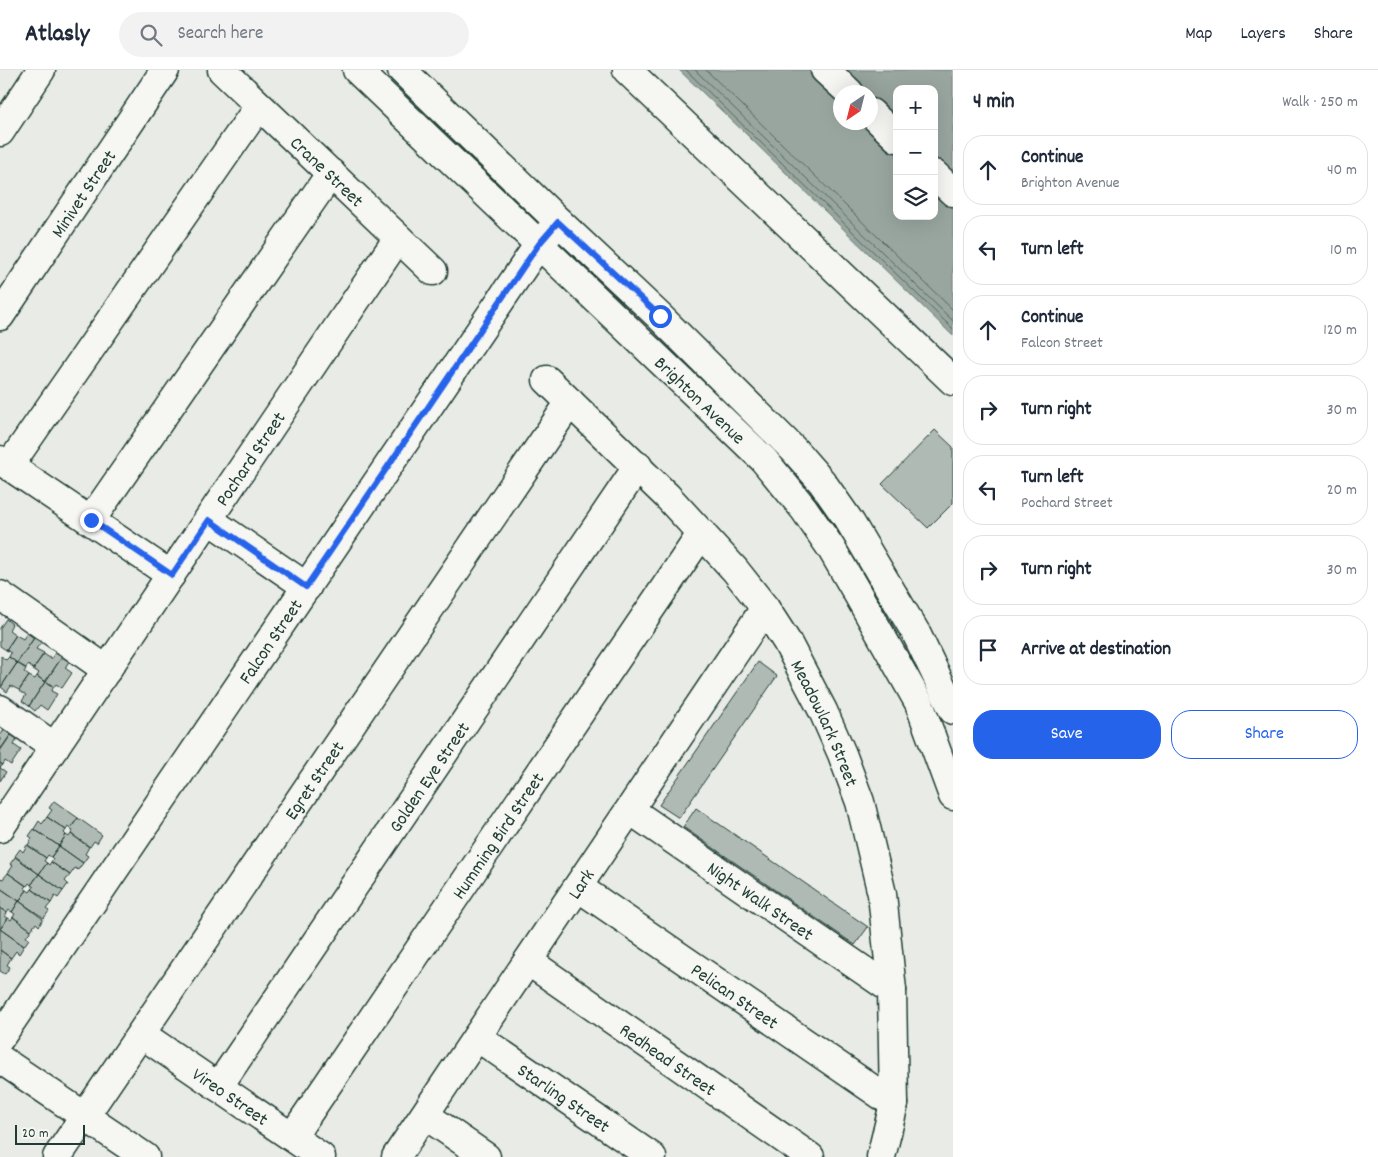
<!DOCTYPE html>
<html lang="en">
<head>
<meta charset="utf-8">
<style>
  body { margin:0; font-family:Dekko,sans-serif; background:#f2f2f3; color:#1f2937 }
  .controls { position:absolute; right:15px; top:15px; display:grid; overflow:hidden; border-radius:10px; box-shadow:0 5px 20px #0002 }
  .controls button { width:45px; height:45px; display:grid; place-items:center; padding:0; border:0; border-bottom:1px solid #e0e1e3; background:#fff; color:#1f2937; font:25px sans-serif }
  .compass { position:absolute; left:833px; top:15px; width:45px; height:45px; border-radius:50%; background:#fff; box-shadow:0 5px 20px #0002; rotate:215deg }
  .scale { position:absolute; left:15px; bottom:12px; width:70px; box-sizing:border-box; padding-left:5px; border:2px solid #1f3d34; border-top:0; font-size:14px; line-height:18px; white-space:nowrap; color:#1f3d34; -webkit-text-stroke:4px #f6f6f2; paint-order:stroke }
  .stop { position:absolute; width:15px; height:15px; margin:-11px; border:4px solid #2563eb; border-radius:50%; background:#fff }
  .stop.end { background:#2563eb; border-color:#fff; box-shadow:0 1px 5px #0008 }
  .list { margin:0; padding:0; list-style:none }
  h2 { display:flex; justify-content:space-between; align-items:center; height:65px; margin:0; padding:0 20px; font-size:21px }
  h2 small { font-size:16px; font-weight:400; color:#747a83 }
  .list li { display:grid; grid-template-columns:32px 1fr auto; gap:15px; align-items:center; box-sizing:border-box; height:70px; margin:0 10px 10px; padding:0 10px; border:1px solid #e0e1e3; border-radius:20px }
  .list b { display:block; font-size:19px; white-space:nowrap }
  .list p { margin:0; font-size:16px; white-space:nowrap; color:#747a83 }
  .list em { font-size:16px; font-style:normal; color:#747a83 }
  .actions { display:flex; gap:10px; padding:15px 20px }
  .actions a { flex:1; padding:11px 0; border:1px solid #2563eb; border-radius:20px; text-align:center; font-size:18px; color:#2563eb }
  .actions .main { background:#2563eb; color:#fff }
  .icon { flex:none; width:28px; height:28px; fill:none; stroke:currentColor; stroke-width:2; stroke-linecap:round; stroke-linejoin:round }
  .map { position:relative; flex:none; width:953px; height:1087px; overflow:hidden }
  header { display:flex; align-items:center; gap:30px; box-sizing:border-box; height:70px; padding:0 25px; background:#fff; border-bottom:1px solid #e0e1e3 }
  header strong { font-size:24px }
  nav { display:flex; gap:28px; margin-inline-start:auto; font-size:18px }
  .search { width:350px; height:45px; background:#f2f2f3; display:flex; align-items:center; gap:12px; box-sizing:border-box; padding:0 18px; border-radius:28px; color:#747a83; font-size:19px }
  main { display:flex }
  aside { flex:1; background:#fff }
  .map>svg:first-child { display:block }
</style>
</head>
<body>
<header>
<strong>Atlasly</strong>
<div class="search"><svg class="icon" aria-label="search" viewBox="0 0 24 24"><circle cx="10" cy="10" r="6"/><path d="M15 15l6 6"/></svg>Search here</div>
<nav><a>Map</a><a>Layers</a><a>Share</a></nav>
</header>
<main>
<div class="map">
<svg width="953" height="1087" viewBox="0 0 953 1087">
  <rect width="100%" height="100%" fill="#e9ebe7"/>
  <filter id="ink" filterUnits="userSpaceOnUse"><feTurbulence type="fractalNoise" baseFrequency=".02" numOctaves="2"/><feDisplacementMap in="SourceGraphic" scale="10" xChannelSelector="R" yChannelSelector="G"/><feConvolveMatrix kernelMatrix="1 2 1 2 8 2 1 2 1" color-interpolation-filters="sRGB"/></filter>
  <g filter="url(#ink)">
    <path fill="#99a6a0" stroke="#687c75" fill-rule="evenodd" d="M 679,0 L 953,0 L 953,266 L 746,64 ZM 897,19 L 934,19 L 934,146 L 897,146 ZM 841,22 L 871,22 L 871,52 L 841,52 Z"/>
    <g fill="none" stroke-linecap="round" stroke-linejoin="round">
      <path stroke="#50675f" stroke-width="1" d="M 686,0 L 953,259
        M 695,0 L 953,251
        M 706,0 L 953,240"/>
    </g>
    <path fill="#b0bab5" stroke="#1f3d34" d="M 935,360 L 953,377 L 953,433 L 928,458 L 882,414 Z
      M 6,549 L 12,554 L 9,560 L 16,565 L 6,580 L 0,576 L 0,558 Z
      M 27,563 L 34,568 L 17,593 L 9,587 L 11,583 L 6,580 L 16,565 L 23,569 Z
      M 34,568 L 41,572 L 36,579 L 44,583 L 33,599 L 28,595 L 26,598 L 17,593 Z
      M 55,583 L 62,587 L 45,612 L 37,606 L 39,603 L 33,599 L 44,584 L 51,589 Z
      M 1,586 L 6,590 L 9,587 L 17,593 L 1,617 Z
      M 62,587 L 69,591 L 65,598 L 72,603 L 62,618 L 56,614 L 54,617 L 46,611 Z
      M 758,592 L 777,606 L 679,748 L 659,735 Z
      M 17,593 L 26,599 L 24,602 L 29,606 L 19,620 L 11,616 L 7,622 L 1,617 Z
      M 29,606 L 35,609 L 37,606 L 45,612 L 29,636 L 22,631 L 26,625 L 19,621 Z
      M 45,612 L 54,617 L 51,621 L 57,624 L 47,640 L 40,635 L 35,641 L 29,636 Z
      M 4,660 L 11,664 L 0,680 L 0,666 Z
      M 11,665 L 17,669 L 14,675 L 21,680 L 11,695 L 5,691 L 3,695 L 0,693 L 0,681 Z
      M 0,693 L 3,695 L 0,698 L 6,702 L 0,711 Z
      M 54,731 L 78,748 L 70,759 L 68,757 L 66,760 L 47,747 L 52,740 L 49,738 Z
      M 696,738 L 868,857 L 855,875 L 683,757 Z
      M 47,747 L 66,760 L 64,763 L 66,765 L 59,776 L 34,759 L 39,751 L 42,754 Z
      M 78,748 L 102,765 L 97,773 L 94,771 L 90,777 L 71,764 L 73,761 L 70,759 Z
      M 34,759 L 59,776 L 51,787 L 48,785 L 46,788 L 28,775 L 32,768 L 29,766 Z
      M 71,764 L 89,777 L 85,784 L 88,786 L 83,793 L 59,776 L 66,765 L 69,767 Z
      M 27,775 L 46,788 L 44,791 L 47,793 L 39,804 L 15,786 L 20,779 L 23,782 Z
      M 59,776 L 83,793 L 78,800 L 75,798 L 70,805 L 51,792 L 53,789 L 51,787 Z
      M 15,787 L 39,804 L 31,815 L 29,813 L 27,816 L 8,803 L 13,796 L 10,794 Z
      M 51,792 L 70,805 L 65,811 L 68,814 L 63,821 L 39,804 L 47,793 L 49,795 Z
      M 8,803 L 26,816 L 24,818 L 27,820 L 19,831 L 0,818 L 0,808 L 3,809 Z
      M 39,804 L 63,821 L 58,828 L 55,826 L 51,833 L 32,819 L 34,817 L 31,815 Z
      M 0,818 L 19,831 L 12,842 L 9,840 L 7,843 L 0,838 Z
      M 32,819 L 51,833 L 46,839 L 49,841 L 44,848 L 19,831 L 27,820 L 30,822 Z
      M 19,831 L 43,849 L 39,856 L 36,853 L 31,860 L 13,847 L 15,844 L 12,842 Z
      M 0,838 L 7,843 L 5,846 L 8,848 L 0,859 Z
      M 13,847 L 31,860 L 26,867 L 29,869 L 24,876 L 0,859 L 8,848 L 11,850 Z
      M 0,859 L 24,876 L 19,884 L 16,881 L 11,888 L 0,880 Z
      M 0,880 L 11,888 L 7,895 L 10,897 L 5,904 L 0,901 Z"/>
    <g fill="none" stroke-linecap="round" stroke-linejoin="round">
      <defs>
        <g id="minor">
          <path id="s1" d="M 222,0 L 433,201"/>
          <path id="s2" d="M 357,0 L 763,389 L 804,439 L 831,478 L 856,521 L 919,633 L 953,726"/>
          <path d="M 402,0 L 559,152 L 660,247 L 794,380 L 822,412 L 850,452 L 916,563 L 953,640"/>
          <path d="M 627,0 L 953,311"/>
          <path d="M 825,0 L 849,22"/>
          <path d="M 871,43 L 897,68"/>
          <path d="M 0,62 L 41,0"/>
          <path d="M 934,104 L 953,122"/>
          <path id="s3" d="M 0,246 L 165,0"/>
          <path id="s4" d="M 547,310 L 667,426 L 735,500 L 765,538 L 787,572 L 823,641 L 842,684 L 860,732 L 882,824 L 892,920 L 894,1034 L 881,1087"/>
          <path d="M 0,390 L 171,505"/>
          <path d="M 9,396 L 259,36"/>
          <path d="M 91,450 L 331,103"/>
          <path d="M 209,450 L 307,517"/>
          <path d="M 0,525 L 107,600"/>
          <path d="M 0,639 L 55,677"/>
          <path id="s5" d="M 630,740 L 892,920"/>
          <path id="s6" d="M 0,758 L 398,168"/>
          <path id="s7" d="M 578,817 L 894,1034"/>
          <path id="s8" d="M 528,891 L 810,1087"/>
          <path id="s9" d="M 141,964 L 321,1087"/>
          <path id="s10" d="M 477,967 L 652,1087"/>
          <path id="s11" d="M 0,968 L 528,190 L 539,174 L 559,152"/>
          <path d="M 0,989 L 145,1087"/>
          <path id="s12" d="M 218,1017 L 638,396"/>
          <path d="M 425,1045 L 486,1087"/>
          <path id="s13" d="M 292,1067 L 702,463"/>
          <path id="s14" d="M 57,1087 L 570,332"/>
          <path id="s15" d="M 396,1087 L 765,538"/>
        </g>
      </defs>
      <use href="#minor" stroke="#1f3d34" stroke-width="31"/>
      <use href="#minor" stroke="#f6f6f2" stroke-width="28"/>
    </g>
  </g>
  <g fill="none" stroke-linecap="round" stroke-linejoin="round" filter="url(#ink)">
    <path stroke="#2563eb" stroke-width="6" d="M 91,450 L 172,505 L 209,450 L 306,517 L 528,190 L 539,174 L 558,152 L 660,246"/>
  </g>
  <g text-anchor="middle" stroke-width="4" stroke-linejoin="round" paint-order="stroke">
    <g font-size="19" fill="#1f3d34" stroke="#f6f6f2">
      <text dy="7" stroke="none"><textPath href="#s1" startOffset="146">Crane Street</textPath></text>
      <text dy="7" stroke="none"><textPath href="#s3" startOffset="148">Minivet Street</textPath></text>
      <text dy="7" stroke="none"><textPath href="#s2" startOffset="476">Brighton Avenue</textPath></text>
      <text dy="7" stroke="none"><textPath href="#s6" startOffset="446">Pochard Street</textPath></text>
      <text dy="7" stroke="none"><textPath href="#s11" startOffset="480">Falcon Street</textPath></text>
      <text dy="7" stroke="none"><textPath href="#s4" startOffset="446">Meadowlark Street</textPath></text>
      <text dy="7" stroke="none"><textPath href="#s12" startOffset="375">Golden Eye Street</textPath></text>
      <text dy="7" stroke="none"><textPath href="#s14" startOffset="456">Egret Street</textPath></text>
      <text dy="7" stroke="none"><textPath href="#s13" startOffset="365">Humming Bird Street</textPath></text>
      <text dy="7" stroke="none"><textPath href="#s15" startOffset="330">Lark</textPath></text>
      <text dy="7" stroke="none"><textPath href="#s5" startOffset="159">Night Walk Street</textPath></text>
      <text dy="7" stroke="none"><textPath href="#s7" startOffset="191">Pelican Street</textPath></text>
      <text dy="7" stroke="none"><textPath href="#s8" startOffset="171">Redhead Street</textPath></text>
      <text dy="7" stroke="none"><textPath href="#s9" startOffset="109">Vireo Street</textPath></text>
      <text dy="7" stroke="none"><textPath href="#s10" startOffset="106">Starling Street</textPath></text>
    </g>
  </g>
</svg>
<div class="controls">
<button>+</button>
<button>−</button>
<button><svg class="icon" aria-label="layers" viewBox="0 0 24 24"><path d="M12 4l9 5-9 5-9-5zM3 14l9 5 9-5"/></svg></button>
</div>
<svg class="compass" viewBox="-18 -18 36 36"><path d="M0-13l5 13h-10z" fill="#e53935"/><path d="M0 13l5-13h-10z" fill="#747a83"/></svg>
<div class="scale">20 m</div>
<div class="stop" style="left:660px;top:246px"></div>
<div class="stop end" style="left:91px;top:450px"></div>
</div>
<aside>
<h2>4 min<small>Walk · 250 m</small></h2>
<ul class="list">
<li><svg class="icon" aria-label="ahead" viewBox="0 0 24 24"><path d="M12 20V5M6 11l6-6 6 6"/></svg><div><b>Continue</b><p>Brighton Avenue</p></div><em>40 m</em></li>
<li><svg class="icon" aria-label="left" viewBox="0 0 24 24"><path d="M17 20v-9H6M10 6l-5 5 5 5"/></svg><div><b>Turn left</b></div><em>10 m</em></li>
<li><svg class="icon" aria-label="ahead" viewBox="0 0 24 24"><path d="M12 20V5M6 11l6-6 6 6"/></svg><div><b>Continue</b><p>Falcon Street</p></div><em>120 m</em></li>
<li><svg class="icon" aria-label="right" viewBox="0 0 24 24"><path d="M7 20v-9h11M14 6l5 5-5 5"/></svg><div><b>Turn right</b></div><em>30 m</em></li>
<li><svg class="icon" aria-label="left" viewBox="0 0 24 24"><path d="M17 20v-9H6M10 6l-5 5 5 5"/></svg><div><b>Turn left</b><p>Pochard Street</p></div><em>20 m</em></li>
<li><svg class="icon" aria-label="right" viewBox="0 0 24 24"><path d="M7 20v-9h11M14 6l5 5-5 5"/></svg><div><b>Turn right</b></div><em>30 m</em></li>
<li><svg class="icon" aria-label="arrive" viewBox="0 0 24 24"><path d="M6 21V4h12l-3 4 3 4H6"/></svg><div><b>Arrive at destination</b></div></li>
</ul>
<div class="actions"><a class="main">Save</a><a>Share</a></div>
</aside>
</main>
</body>
</html>
